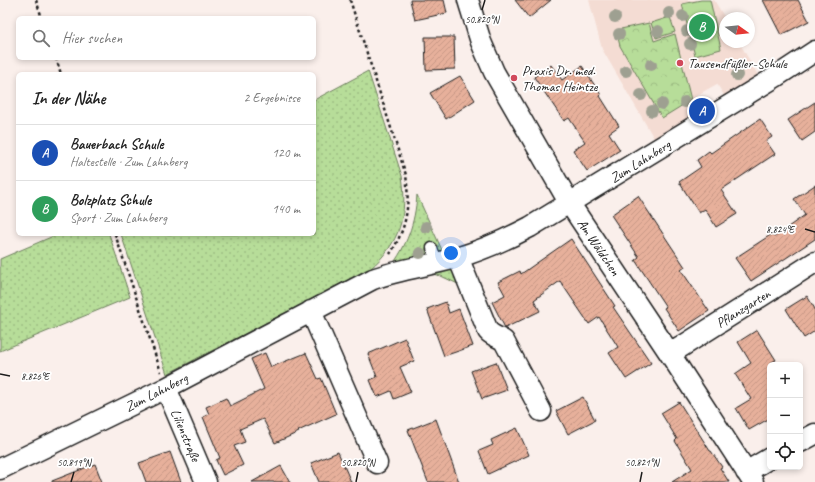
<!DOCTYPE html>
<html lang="de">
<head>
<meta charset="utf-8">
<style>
  body { margin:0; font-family:Caveat,sans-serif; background:#f6f6f6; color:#222 }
  .controls { position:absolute; right:12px; bottom:12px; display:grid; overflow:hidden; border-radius:6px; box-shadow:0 2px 6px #0003 }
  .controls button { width:36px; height:36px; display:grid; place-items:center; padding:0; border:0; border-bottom:1px solid #e0e0e0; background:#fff; color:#222; font:20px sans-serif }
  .compass { position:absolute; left:719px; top:12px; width:36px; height:36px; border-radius:50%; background:#fff; box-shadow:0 2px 6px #0003; rotate:105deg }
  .you { position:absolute; left:451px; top:253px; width:14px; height:14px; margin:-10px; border:3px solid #fff; border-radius:50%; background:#1a73e8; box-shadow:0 0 0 6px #1a73e833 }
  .badge { display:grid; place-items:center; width:26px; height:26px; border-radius:50%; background:#7c3aed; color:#fff; font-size:13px; font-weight:700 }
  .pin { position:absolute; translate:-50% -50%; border:2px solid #fff; box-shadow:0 1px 4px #0006 }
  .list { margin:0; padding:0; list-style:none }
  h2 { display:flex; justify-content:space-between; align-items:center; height:52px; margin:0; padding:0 16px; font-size:17px }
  h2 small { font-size:13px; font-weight:400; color:#767676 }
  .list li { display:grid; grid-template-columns:26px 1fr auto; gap:12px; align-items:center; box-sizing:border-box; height:56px; padding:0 16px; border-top:1px solid #e0e0e0 }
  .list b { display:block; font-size:15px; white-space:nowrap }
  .list p { margin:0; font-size:13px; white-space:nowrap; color:#767676 }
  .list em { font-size:13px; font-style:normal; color:#767676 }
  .icon { flex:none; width:22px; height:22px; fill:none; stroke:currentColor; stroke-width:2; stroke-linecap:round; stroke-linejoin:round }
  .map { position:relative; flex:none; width:815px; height:482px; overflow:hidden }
  .search { position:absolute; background:#fff; box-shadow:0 2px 6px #0003; left:16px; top:16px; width:300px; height:44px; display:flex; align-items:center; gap:10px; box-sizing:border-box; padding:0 14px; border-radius:6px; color:#767676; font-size:15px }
  .panel { position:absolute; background:#fff; box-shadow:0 2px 6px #0003; left:16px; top:72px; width:300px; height:164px; border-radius:6px }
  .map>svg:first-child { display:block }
</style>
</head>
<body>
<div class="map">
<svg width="815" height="482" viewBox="0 0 815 482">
  <defs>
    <pattern id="grass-dots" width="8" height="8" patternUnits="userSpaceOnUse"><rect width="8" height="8" fill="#b7dd99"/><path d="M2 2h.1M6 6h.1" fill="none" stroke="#9dbd83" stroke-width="1.8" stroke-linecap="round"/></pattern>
    <pattern id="forest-crowns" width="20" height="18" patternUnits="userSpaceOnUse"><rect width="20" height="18" fill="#b7dd99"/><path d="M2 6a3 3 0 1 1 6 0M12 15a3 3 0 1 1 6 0" fill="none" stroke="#9dbd83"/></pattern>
    <pattern id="building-hatch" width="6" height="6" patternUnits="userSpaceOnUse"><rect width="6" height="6" fill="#e7b09b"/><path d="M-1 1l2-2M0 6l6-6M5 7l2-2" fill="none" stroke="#c69785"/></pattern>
  </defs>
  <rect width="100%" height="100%" fill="#faefeb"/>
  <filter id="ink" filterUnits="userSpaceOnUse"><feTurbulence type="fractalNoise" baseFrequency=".025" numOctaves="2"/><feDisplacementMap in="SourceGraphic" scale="8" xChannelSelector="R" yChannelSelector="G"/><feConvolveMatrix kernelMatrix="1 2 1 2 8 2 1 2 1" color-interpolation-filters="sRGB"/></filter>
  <g filter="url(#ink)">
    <path fill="#f4dcd3" d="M 589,0 L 714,0 L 725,18 L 725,42 L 739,42 L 759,77 L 725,97 L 717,84 L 699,94 L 694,98 L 699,113 L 655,140 L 602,49 Z"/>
    <path fill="url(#grass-dots)" stroke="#6a7c5a" d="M 368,71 L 402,176 C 408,215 400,243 370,269 L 167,374 L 121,234 L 314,234 L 314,100 Z
      M 417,195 L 442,250 L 390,268 C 407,246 415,223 417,195 Z
      M 58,234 L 109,234 L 130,297 L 0,351 L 0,259 Z
      M 455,265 L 458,284 L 441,276 L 428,273 Z"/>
    <path fill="url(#forest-crowns)" stroke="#6a7c5a" d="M 649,23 L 654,41 L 675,34 L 691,100 L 662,118 L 620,46 L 616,30 Z"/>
    <path fill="#b7dd99" stroke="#6a7c5a" d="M 701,0 L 710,0 L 721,49 L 695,56 L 682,4 Z
      M 670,17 L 675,32 L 656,38 L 651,23 Z"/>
    <path fill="url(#building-hatch)" stroke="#1c1c1c" d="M 410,0 L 444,0 L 447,13 L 415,20 Z
      M 515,0 L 551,0 L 529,18 Z
      M 763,0 L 798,0 L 809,21 L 781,35 Z
      M 425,37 L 454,37 L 455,69 L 426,70 Z
      M 551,65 L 562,80 L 582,66 L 601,95 L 600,96 L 619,126 L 609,133 L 620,150 L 587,171 L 573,150 L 585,142 L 569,118 L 564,121 L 534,77 Z
      M 460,76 L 475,100 L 446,119 L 430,93 Z
      M 815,102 L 815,132 L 802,141 L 788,120 Z
      M 760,119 L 772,137 L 766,141 L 775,154 L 721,190 L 737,214 L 716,227 L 705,209 L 699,213 L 679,182 L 701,167 L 697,160 L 709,151 L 711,153 Z
      M 815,185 L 815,239 L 751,281 L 735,258 L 772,234 L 774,237 L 805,215 L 794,199 Z
      M 638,196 L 685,267 L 681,270 L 709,311 L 679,331 L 664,308 L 666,307 L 635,260 L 639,257 L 611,215 Z
      M 571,239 L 615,306 L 613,307 L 651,363 L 626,379 L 609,353 L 618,347 L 599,317 L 589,324 L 560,281 L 534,300 L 540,311 L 505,328 L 492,302 L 505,295 L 498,282 L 520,271 L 521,274 Z
      M 807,296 L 815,309 L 815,331 L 804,338 L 786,309 Z
      M 446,302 L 449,313 L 459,309 L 473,346 L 444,356 L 427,309 Z
      M 757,330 L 776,360 L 770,363 L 770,418 L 749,430 L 736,408 L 751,399 L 735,374 L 751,363 L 738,342 Z
      M 405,338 L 414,361 L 400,367 L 411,392 L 394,399 L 391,391 L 377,397 L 370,380 L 377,377 L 368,354 Z
      M 265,353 L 271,367 L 306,353 L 318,379 L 321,378 L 336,414 L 298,431 L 299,432 L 275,443 L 263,419 L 240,429 L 245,442 L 234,446 L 243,465 L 223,475 L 216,460 L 220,458 L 203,417 L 209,414 L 206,407 L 226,398 L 230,406 L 264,389 L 251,359 Z
      M 496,362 L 507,390 L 482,399 L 471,371 Z
      M 583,397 L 595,420 L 568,434 L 556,411 Z
      M 679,402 L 710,451 L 711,451 L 722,467 L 720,468 L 729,482 L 672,482 L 692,469 L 675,441 L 677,439 L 661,413 Z
      M 436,419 L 459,482 L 428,482 L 408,430 Z
      M 517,428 L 529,455 L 488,474 L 479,451 L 493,445 L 491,440 Z
      M 170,452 L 181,482 L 146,482 L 139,463 Z
      M 338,452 L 351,482 L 319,482 L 311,463 Z
      M 95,464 L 102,482 L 52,482 L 52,481 Z
      M 281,466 L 290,482 L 252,482 Z"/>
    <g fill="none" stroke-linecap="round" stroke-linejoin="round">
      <defs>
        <path id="service" d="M 432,248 L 437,263"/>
        <path id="minor" d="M 468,0 L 481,42 L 494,72 L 570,204 L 670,354 L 753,482
          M 458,257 L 488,331 C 492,336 499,337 504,341 L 541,411
          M 311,311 L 377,463
          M 670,354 L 815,262
          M 166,388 L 206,482
          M 800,442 L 815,434
          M 0,469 L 166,388 L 373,279 C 400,269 428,266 456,258 C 480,251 509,238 530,227 L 777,76 L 815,51
          M 746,472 L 770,458"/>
      </defs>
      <use href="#service" stroke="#1c1c1c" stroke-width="13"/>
      <use href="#minor" stroke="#1c1c1c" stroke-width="23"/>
      <path stroke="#1c1c1c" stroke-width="2.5" stroke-dasharray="3 3" stroke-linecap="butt" d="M 36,0 L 42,18
        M 350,0 L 406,175 C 410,206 407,228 390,254
        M 56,58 L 61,74
        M 115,234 L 161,372"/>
      <use href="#service" stroke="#fff" stroke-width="10"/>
      <use href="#minor" stroke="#fff" stroke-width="20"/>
    </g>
    <g fill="#9ea091">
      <circle cx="669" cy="13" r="6"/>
      <circle cx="683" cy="16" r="6"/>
      <circle cx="615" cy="17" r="6"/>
      <circle cx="658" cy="31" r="6"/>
      <circle cx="687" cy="31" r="6"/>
      <circle cx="619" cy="34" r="6"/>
      <circle cx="690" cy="44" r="6"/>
      <circle cx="651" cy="65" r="6"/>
      <circle cx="626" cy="71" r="6"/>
      <circle cx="737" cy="75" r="6"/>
      <circle cx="641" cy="95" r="6"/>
      <circle cx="685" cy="102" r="6"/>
      <circle cx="662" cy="104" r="6"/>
      <circle cx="652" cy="111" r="6"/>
      <circle cx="426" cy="227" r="6"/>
      <circle cx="420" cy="253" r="6"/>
    </g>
  </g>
  <path fill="none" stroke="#1c1c1c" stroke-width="1.5" d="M 482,10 L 485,0M 805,229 L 815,232M 0,374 L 10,376M 71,482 L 74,472M 356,482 L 358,472M 640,482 L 642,472"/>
  <g fill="#d1495b" stroke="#fff" stroke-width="1.5">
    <circle cx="680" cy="63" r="4"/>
    <circle cx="514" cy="78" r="4"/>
  </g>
  <g text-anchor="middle" stroke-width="3.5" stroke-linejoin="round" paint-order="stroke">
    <g font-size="14" fill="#1c1c1c" stroke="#fff" text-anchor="start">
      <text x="688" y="68">Tausendfüßler-Schule</text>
      <text x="522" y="75">Praxis Dr. med.<tspan x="522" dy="16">Thomas Heintze</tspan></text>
    </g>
    <g font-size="14" fill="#1c1c1c" stroke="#fff">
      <text transform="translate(640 161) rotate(-32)" y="5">Zum Lahnberg</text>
      <text transform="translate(599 247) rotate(56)" y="5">Am Wäldchen</text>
      <text transform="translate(743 308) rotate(-32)" y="5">Pflanzgarten</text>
      <text transform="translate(156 392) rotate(-27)" y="5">Zum Lahnberg</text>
      <text transform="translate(186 435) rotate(67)" y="5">Lilienstraße</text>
    </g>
  </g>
  <g font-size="10" text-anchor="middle" fill="#1c1c1c" stroke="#fff" stroke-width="3.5" stroke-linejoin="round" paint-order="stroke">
    <text x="482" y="23">50.820°N</text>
    <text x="780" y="233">8.824°E</text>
    <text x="35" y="380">8.826°E</text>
    <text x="74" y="466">50.819°N</text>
    <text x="358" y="466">50.820°N</text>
    <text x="642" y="466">50.821°N</text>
  </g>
</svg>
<div class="controls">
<button>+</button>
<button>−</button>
<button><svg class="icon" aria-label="locate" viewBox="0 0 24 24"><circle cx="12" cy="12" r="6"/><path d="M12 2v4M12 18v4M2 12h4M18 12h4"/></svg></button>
</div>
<svg class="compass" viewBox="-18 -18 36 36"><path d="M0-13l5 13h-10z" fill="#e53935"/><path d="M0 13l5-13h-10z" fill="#767676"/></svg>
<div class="you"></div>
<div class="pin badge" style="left:702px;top:111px;background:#1a4fb4">A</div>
<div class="pin badge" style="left:702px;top:27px;background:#2e9e5b">B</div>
<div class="search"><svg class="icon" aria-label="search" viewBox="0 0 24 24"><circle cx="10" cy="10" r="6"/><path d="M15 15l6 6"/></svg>Hier suchen</div>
<section class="panel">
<h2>In der Nähe<small>2 Ergebnisse</small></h2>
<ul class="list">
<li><span class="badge" style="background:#1a4fb4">A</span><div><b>Bauerbach Schule</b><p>Haltestelle · Zum Lahnberg</p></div><em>120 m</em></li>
<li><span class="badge" style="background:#2e9e5b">B</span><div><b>Bolzplatz Schule</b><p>Sport · Zum Lahnberg</p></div><em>140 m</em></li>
</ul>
</section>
</div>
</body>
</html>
